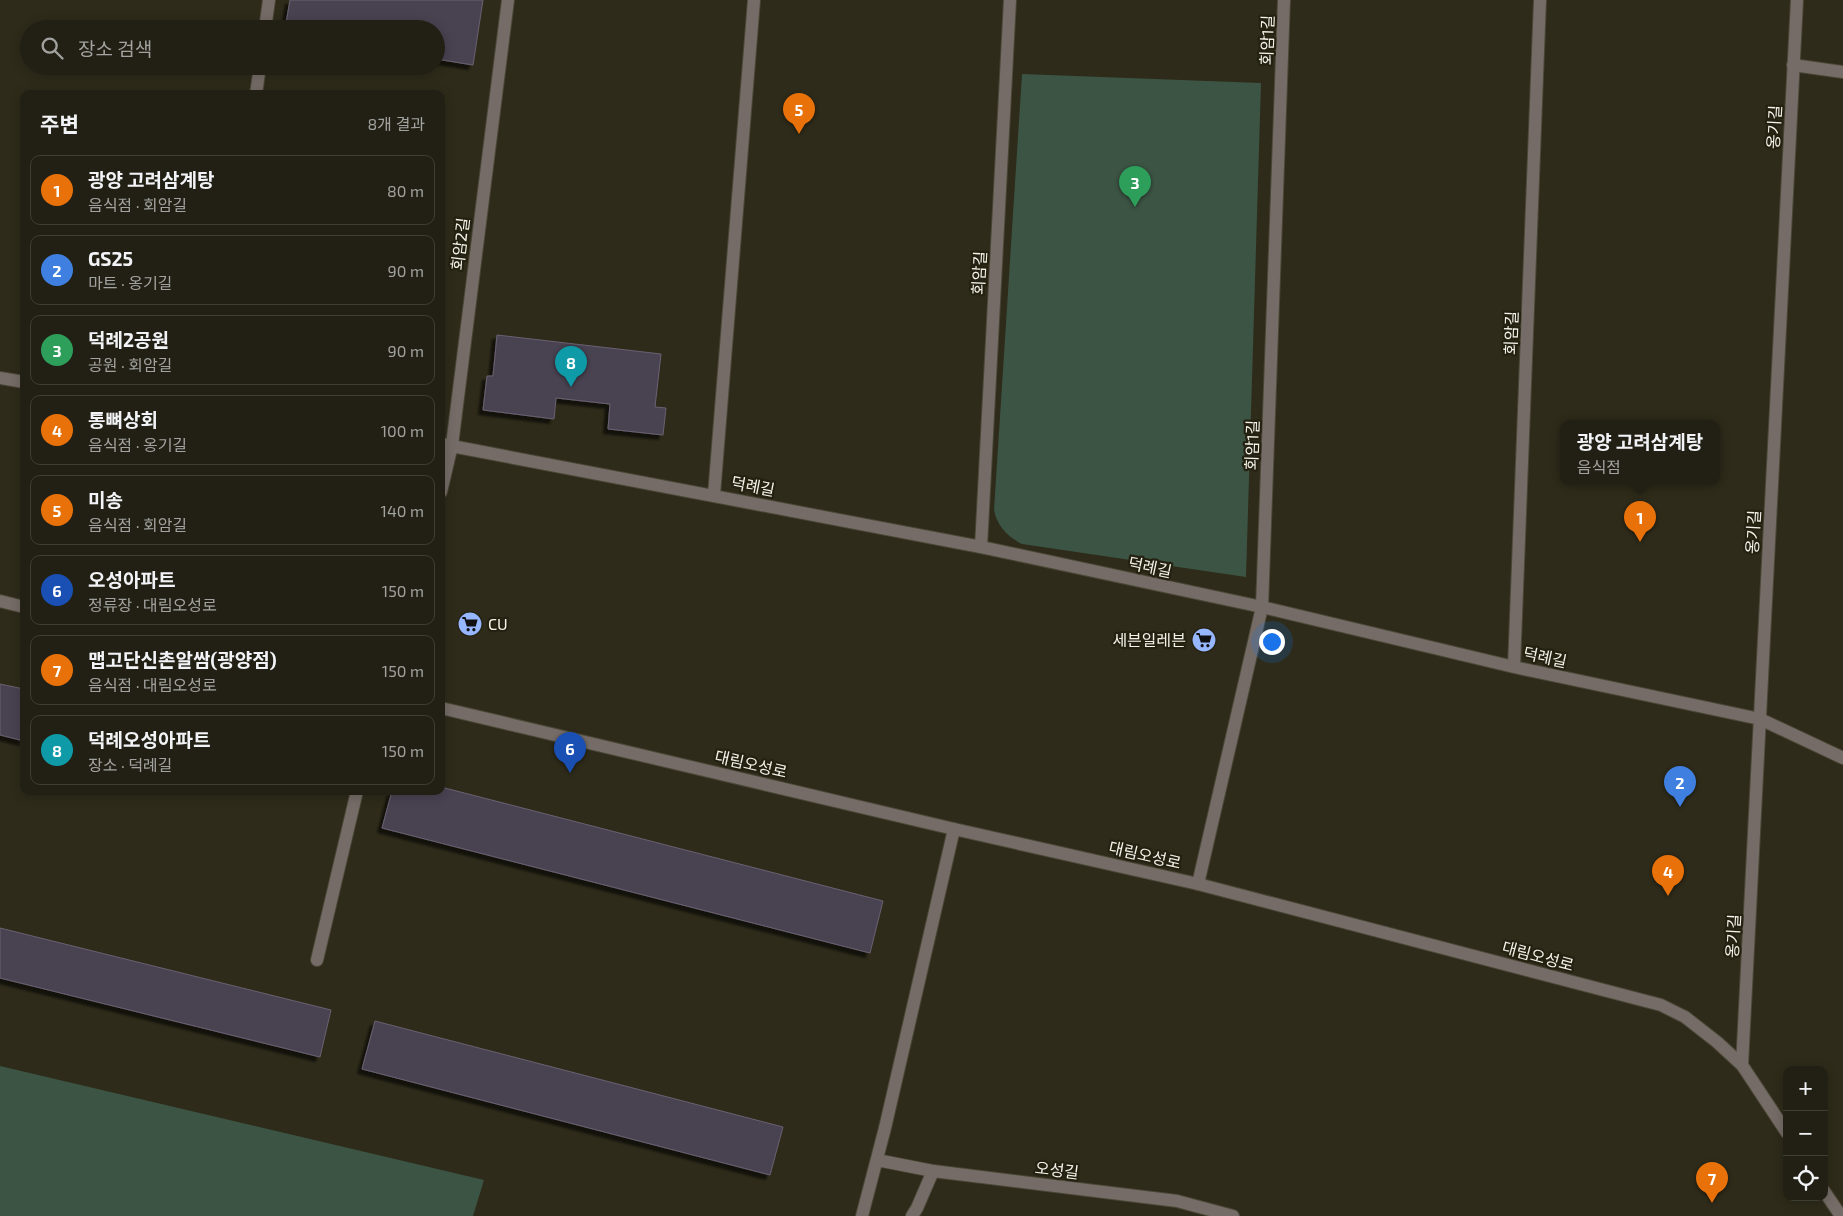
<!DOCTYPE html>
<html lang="ko">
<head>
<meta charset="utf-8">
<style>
  body { margin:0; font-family:"Exo 2","Noto Sans KR",sans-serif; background:#2e2d22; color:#f1f3f6 }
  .controls { position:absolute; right:15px; bottom:15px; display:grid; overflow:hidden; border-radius:10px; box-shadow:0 2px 12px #0003 }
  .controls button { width:45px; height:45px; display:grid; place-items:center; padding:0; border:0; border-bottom:1px solid #3f3e34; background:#222014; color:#f1f3f6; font:25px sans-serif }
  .you { position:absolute; left:1271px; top:641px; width:18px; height:18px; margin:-12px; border:4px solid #fff; border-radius:50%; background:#1a73e8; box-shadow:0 0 0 8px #1a73e833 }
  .badge { display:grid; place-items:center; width:32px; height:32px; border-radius:50%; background:#96b6fd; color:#fff; font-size:16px; font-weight:700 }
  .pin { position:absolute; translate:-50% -41px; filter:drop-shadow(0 1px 2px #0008) }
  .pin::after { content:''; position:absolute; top:26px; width:18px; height:15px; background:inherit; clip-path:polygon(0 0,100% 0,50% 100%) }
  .popup { position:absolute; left:1560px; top:420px; width:160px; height:65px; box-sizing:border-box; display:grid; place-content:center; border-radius:10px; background:#222014; filter:drop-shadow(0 1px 4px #0005); font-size:16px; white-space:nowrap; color:#a2a3a0 }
  .popup b { font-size:19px; color:#f1f3f6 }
  .popup::after { content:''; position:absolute; left:50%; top:100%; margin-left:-10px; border:10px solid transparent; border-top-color:#222014 }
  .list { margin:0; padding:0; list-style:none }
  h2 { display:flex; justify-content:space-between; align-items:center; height:65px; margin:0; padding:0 20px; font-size:21px }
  h2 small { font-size:16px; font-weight:400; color:#a2a3a0 }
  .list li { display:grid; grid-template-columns:32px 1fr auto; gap:15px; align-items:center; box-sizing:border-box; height:70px; margin:0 10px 10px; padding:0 10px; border:1px solid #3f3e34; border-radius:10px }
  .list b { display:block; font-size:19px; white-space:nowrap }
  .list p { margin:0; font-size:16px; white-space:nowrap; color:#a2a3a0 }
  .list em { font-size:16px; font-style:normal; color:#a2a3a0 }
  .icon { flex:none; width:28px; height:28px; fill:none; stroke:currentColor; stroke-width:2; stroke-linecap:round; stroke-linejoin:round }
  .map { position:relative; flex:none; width:1843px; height:1216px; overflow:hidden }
  .search { position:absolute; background:#222014; box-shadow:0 2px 12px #0003; left:20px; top:20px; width:425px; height:55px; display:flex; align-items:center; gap:12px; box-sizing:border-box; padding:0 18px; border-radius:28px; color:#a2a3a0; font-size:19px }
  .panel { position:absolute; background:#222014; box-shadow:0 2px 12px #0003; left:20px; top:90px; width:425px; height:705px; border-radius:10px }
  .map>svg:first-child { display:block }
</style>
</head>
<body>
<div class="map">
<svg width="1843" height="1216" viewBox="0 0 1843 1216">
  <defs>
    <filter id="shadow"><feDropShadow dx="-4.5" dy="4.5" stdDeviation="1" flood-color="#0009"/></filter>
  </defs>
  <rect width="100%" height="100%" fill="#2e2b1a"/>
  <path fill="#3c5444" d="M 1022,74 L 1261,83 L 1246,577 L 1022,544 C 1008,537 997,526 994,510 Z
    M 0,1066 L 484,1180 L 473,1216 L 0,1216 Z"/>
  <path fill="#4a4251" stroke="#6a6172" filter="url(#shadow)" d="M 290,0 L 483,0 L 473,65 L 436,59 L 436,29 L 285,29 Z
    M 497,335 L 661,354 L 655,407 L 666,408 L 663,435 L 608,429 L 610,404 L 556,398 L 554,419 L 483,410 L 487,376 L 493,376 Z
    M 0,684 L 24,689 L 24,741 L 0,735 Z
    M 441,787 L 883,901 L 870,953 L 382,828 L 392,791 L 441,791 Z
    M 0,928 L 331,1010 L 320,1057 L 0,978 Z
    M 375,1021 L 783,1127 L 770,1175 L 362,1069 Z"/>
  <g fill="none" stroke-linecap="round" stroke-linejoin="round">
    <defs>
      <path id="service" d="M 1793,65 L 1843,72
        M 317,960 L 357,791
        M 912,1216 L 917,1208 L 933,1171"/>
      <path id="minor" d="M 265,29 L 269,0
        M 256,94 L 260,66
        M 0,378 L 24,382
        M 441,444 L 981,547 L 1262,607 L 1514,667 L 1760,719 L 1843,758
        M 441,492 L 452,445 L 508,0
        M 714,495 L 754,0
        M 981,547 L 1010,0
        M 1514,667 L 1540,0
        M 1198,884 L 1262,607 L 1284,0
        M 877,1160 L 933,1171 L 1177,1201 L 1233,1216
        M 862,1216 L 885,1128 L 954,829"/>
      <path id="tertiary" d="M 0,601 L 24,607
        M 441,708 L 954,829 L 1198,884 L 1661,1005 L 1685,1017 L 1717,1042 L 1742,1065 L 1787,1133
        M 1742,1065 L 1797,0
        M 1824,1191 L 1841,1216"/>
    </defs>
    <use href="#service" stroke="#4a4737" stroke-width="14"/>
    <use href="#minor" stroke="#4a4737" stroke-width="14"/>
    <use href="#tertiary" stroke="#4a4737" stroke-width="14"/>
    <use href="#service" stroke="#756c67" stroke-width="12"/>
    <use href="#minor" stroke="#756c67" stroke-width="12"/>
    <use href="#tertiary" stroke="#756c67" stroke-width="12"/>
  </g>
  <defs>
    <symbol id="supermarket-disc" viewBox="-11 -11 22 22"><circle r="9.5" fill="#96b6fd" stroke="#242111"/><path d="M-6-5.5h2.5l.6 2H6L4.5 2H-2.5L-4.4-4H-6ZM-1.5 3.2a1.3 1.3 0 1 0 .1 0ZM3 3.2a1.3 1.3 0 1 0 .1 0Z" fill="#111"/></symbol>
  </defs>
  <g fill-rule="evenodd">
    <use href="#supermarket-disc" x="456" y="610" width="28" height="28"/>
    <use href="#supermarket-disc" x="1190" y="626" width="28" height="28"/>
  </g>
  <g text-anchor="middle" stroke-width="4.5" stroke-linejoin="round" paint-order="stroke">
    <g font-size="16" fill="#f5f3e9" stroke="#242111">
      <text transform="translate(1267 40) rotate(-88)" y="6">회암1길</text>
      <text transform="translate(1774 127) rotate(-87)" y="6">옹기길</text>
      <text transform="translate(460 244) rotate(-83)" y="6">회암2길</text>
      <text transform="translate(979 273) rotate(-87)" y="6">회암길</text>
      <text transform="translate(1511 333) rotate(-88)" y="6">회암길</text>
      <text transform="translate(1252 445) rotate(-88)" y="6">회암1길</text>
      <text transform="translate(753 486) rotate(11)" y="6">덕례길</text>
      <text transform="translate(1753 532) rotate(-87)" y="6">옹기길</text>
      <text transform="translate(1150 567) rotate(12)" y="6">덕례길</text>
      <text transform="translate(1545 657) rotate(12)" y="6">덕례길</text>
      <text transform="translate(751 764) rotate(13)" y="6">대림오성로</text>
      <text transform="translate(1145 855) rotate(13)" y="6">대림오성로</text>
      <text transform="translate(1733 936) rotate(-87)" y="6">옹기길</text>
      <text transform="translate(1538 956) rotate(15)" y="6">대림오성로</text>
      <text transform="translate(1057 1170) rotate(7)" y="6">오성길</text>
    </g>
    <g font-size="16" fill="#f5f3e9" stroke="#242111" text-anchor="start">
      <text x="488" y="630">CU</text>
      <text x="1186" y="646" text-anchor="end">세븐일레븐</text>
    </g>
  </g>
</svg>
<div class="controls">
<button>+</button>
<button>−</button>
<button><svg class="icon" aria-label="locate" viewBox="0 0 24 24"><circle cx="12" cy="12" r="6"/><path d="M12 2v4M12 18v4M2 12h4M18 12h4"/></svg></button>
</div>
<div class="you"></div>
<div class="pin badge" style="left:1640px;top:542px;background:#e8710a">1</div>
<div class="popup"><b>광양 고려삼계탕</b>음식점</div>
<div class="pin badge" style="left:1680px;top:807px;background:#3f7fe0">2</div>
<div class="pin badge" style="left:1135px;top:207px;background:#2e9e5b">3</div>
<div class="pin badge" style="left:1668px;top:896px;background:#e8710a">4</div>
<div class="pin badge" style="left:799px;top:134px;background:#e8710a">5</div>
<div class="pin badge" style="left:570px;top:773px;background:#1a4fb4">6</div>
<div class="pin badge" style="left:1712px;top:1203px;background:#e8710a">7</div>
<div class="pin badge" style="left:571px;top:387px;background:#0f9aa8">8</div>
<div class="search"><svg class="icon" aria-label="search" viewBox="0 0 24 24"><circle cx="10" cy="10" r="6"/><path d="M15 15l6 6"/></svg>장소 검색</div>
<section class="panel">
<h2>주변<small>8개 결과</small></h2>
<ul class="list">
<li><span class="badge" style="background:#e8710a">1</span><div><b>광양 고려삼계탕</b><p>음식점 · 회암길</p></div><em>80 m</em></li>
<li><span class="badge" style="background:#3f7fe0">2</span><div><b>GS25</b><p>마트 · 옹기길</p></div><em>90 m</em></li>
<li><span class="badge" style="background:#2e9e5b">3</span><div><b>덕례2공원</b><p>공원 · 회암길</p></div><em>90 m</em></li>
<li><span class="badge" style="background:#e8710a">4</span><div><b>통뼈상회</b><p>음식점 · 옹기길</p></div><em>100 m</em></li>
<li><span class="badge" style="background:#e8710a">5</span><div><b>미송</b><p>음식점 · 회암길</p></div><em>140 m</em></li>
<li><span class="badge" style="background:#1a4fb4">6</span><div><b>오성아파트</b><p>정류장 · 대림오성로</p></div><em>150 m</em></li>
<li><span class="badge" style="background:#e8710a">7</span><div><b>맵고단신촌알쌈(광양점)</b><p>음식점 · 대림오성로</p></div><em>150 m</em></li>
<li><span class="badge" style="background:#0f9aa8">8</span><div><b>덕례오성아파트</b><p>장소 · 덕례길</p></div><em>150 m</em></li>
</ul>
</section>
</div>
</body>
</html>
